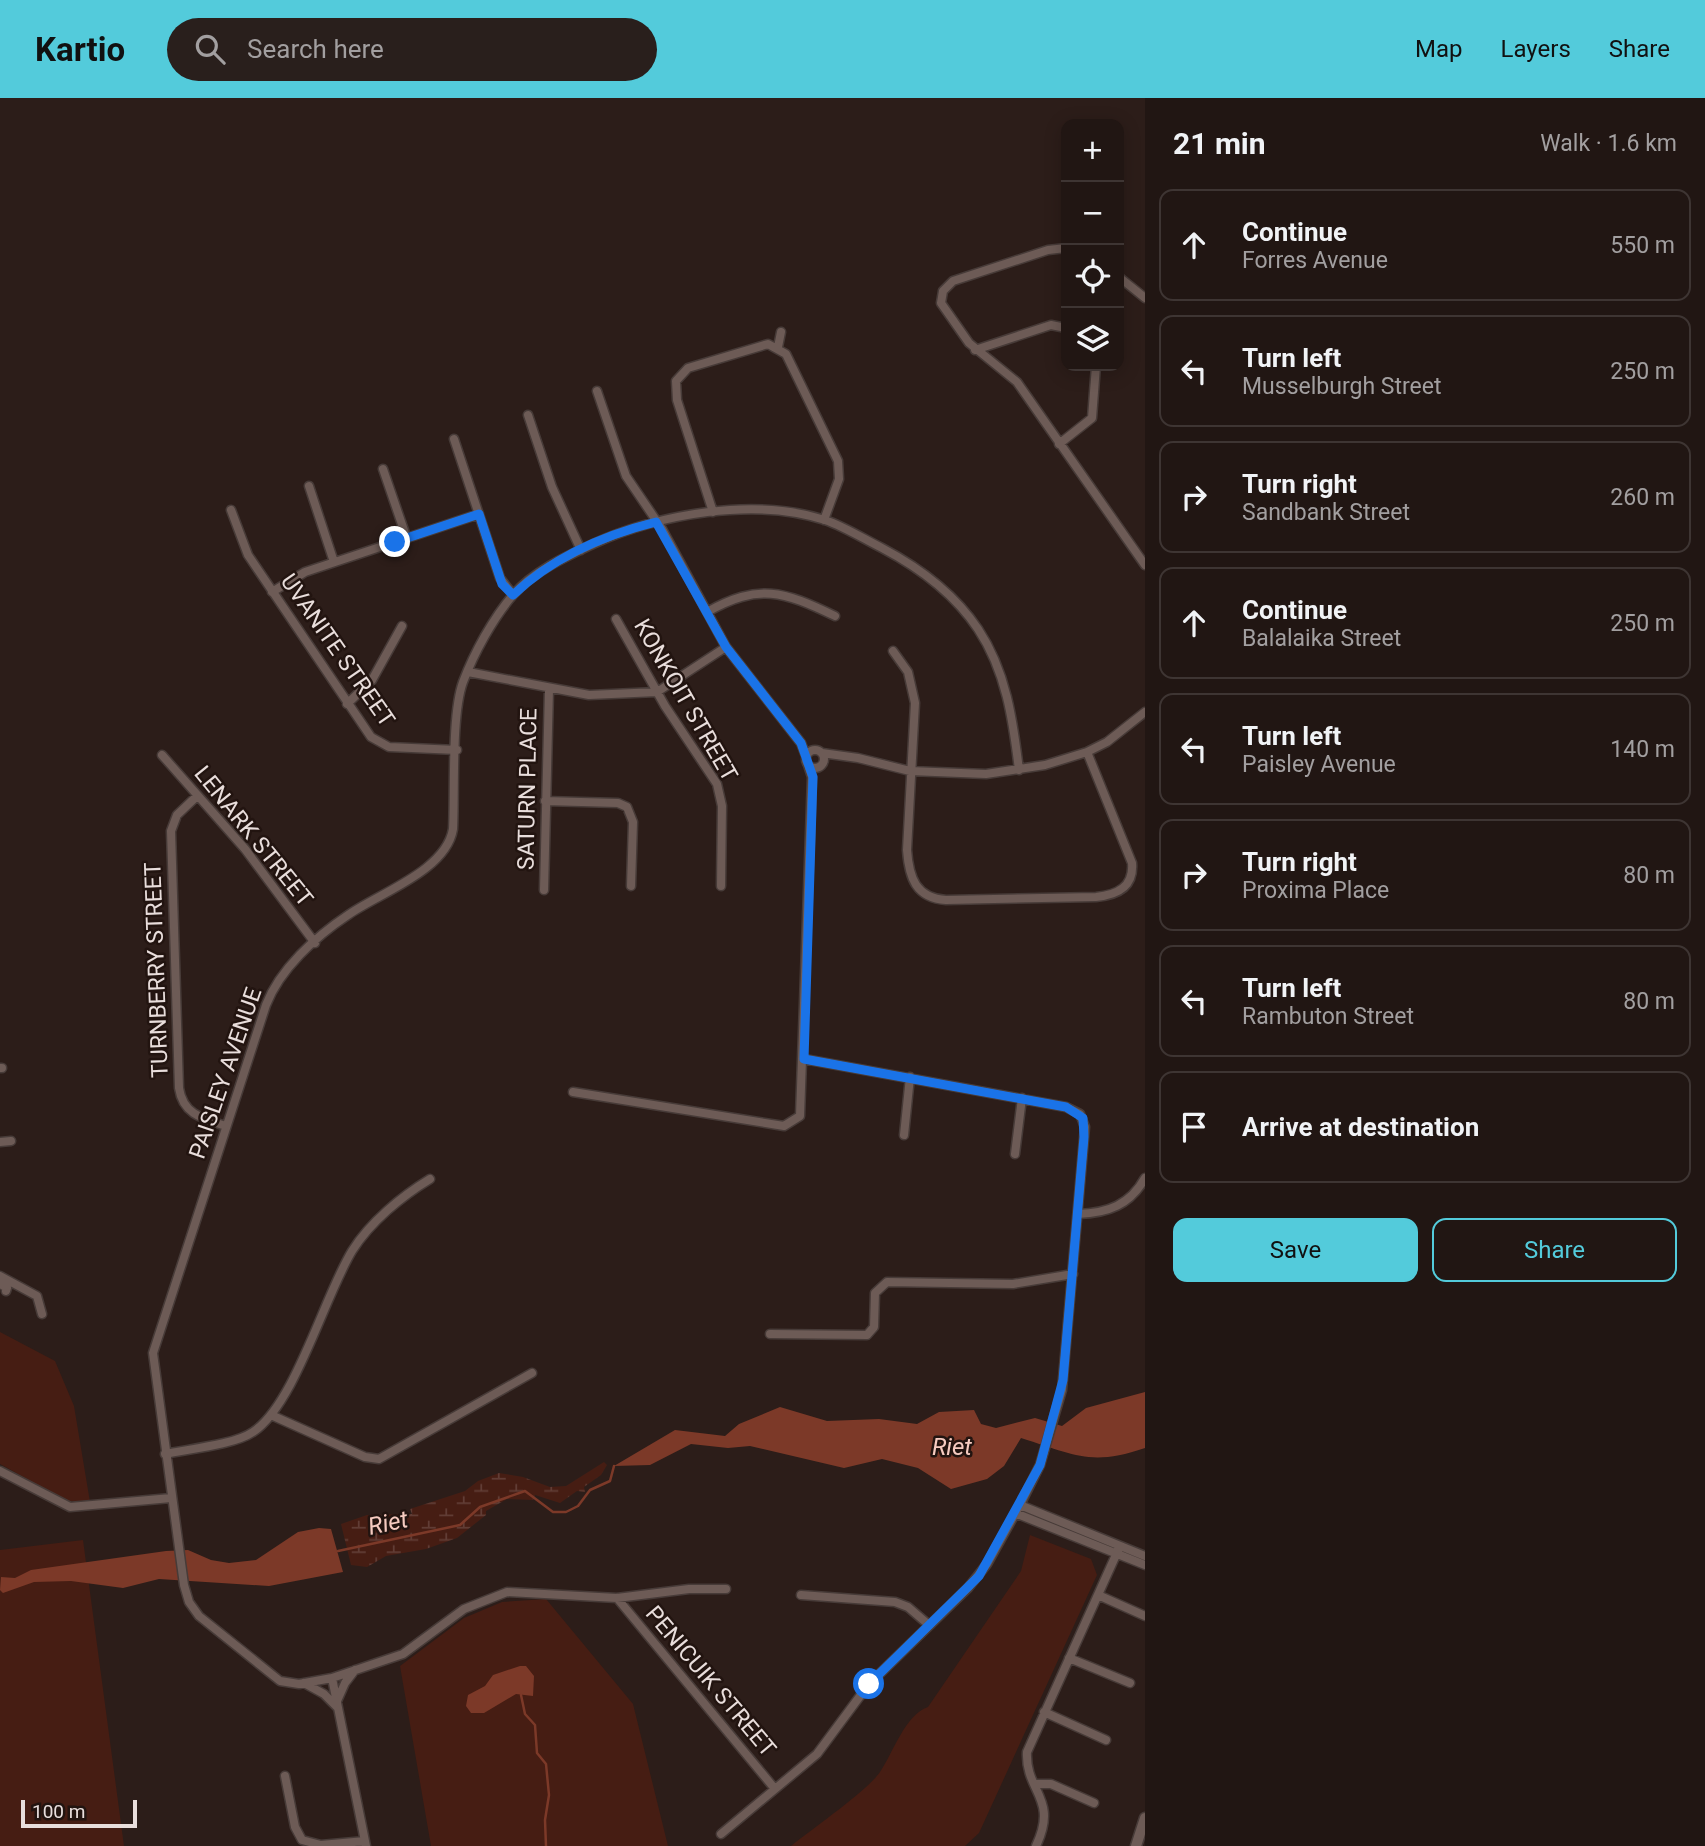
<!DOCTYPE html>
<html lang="en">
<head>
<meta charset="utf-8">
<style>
  body { margin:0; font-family:Roboto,sans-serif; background:#291f1c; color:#f1f3f6 }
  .controls { position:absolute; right:21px; top:21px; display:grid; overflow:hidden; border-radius:14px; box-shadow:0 4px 18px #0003 }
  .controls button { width:63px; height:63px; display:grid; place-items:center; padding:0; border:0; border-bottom:2px solid #3e3533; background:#211613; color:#f1f3f6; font:35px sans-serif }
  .scale { position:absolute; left:21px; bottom:18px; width:116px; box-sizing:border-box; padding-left:7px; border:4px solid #e9dedc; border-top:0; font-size:19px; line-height:24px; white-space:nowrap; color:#e9dedc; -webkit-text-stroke:5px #221410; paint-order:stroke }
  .stop { position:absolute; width:21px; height:21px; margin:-16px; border:5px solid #1a73e8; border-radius:50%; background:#fff }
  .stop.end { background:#1a73e8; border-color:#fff; box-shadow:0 2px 7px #0008 }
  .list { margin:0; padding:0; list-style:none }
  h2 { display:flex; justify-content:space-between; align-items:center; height:91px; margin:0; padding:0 28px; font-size:30px }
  h2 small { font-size:23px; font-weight:400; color:#a29fa0 }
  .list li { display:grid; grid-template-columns:46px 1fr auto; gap:21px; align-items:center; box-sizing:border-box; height:112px; margin:0 14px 14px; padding:0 14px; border:2px solid #3e3533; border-radius:14px }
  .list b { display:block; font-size:26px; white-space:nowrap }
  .list p { margin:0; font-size:23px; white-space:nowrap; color:#a29fa0 }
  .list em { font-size:23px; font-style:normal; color:#a29fa0 }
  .actions { display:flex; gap:14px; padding:21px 28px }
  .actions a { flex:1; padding:16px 0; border:2px solid #53cbdb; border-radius:14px; text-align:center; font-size:24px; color:#53cbdb }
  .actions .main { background:#53cbdb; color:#111 }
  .icon { flex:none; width:38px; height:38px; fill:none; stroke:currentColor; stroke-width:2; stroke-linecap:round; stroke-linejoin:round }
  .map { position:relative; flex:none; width:1145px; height:1748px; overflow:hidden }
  header { display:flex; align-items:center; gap:42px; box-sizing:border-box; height:98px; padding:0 35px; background:#53cbdb; color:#111 }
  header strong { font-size:33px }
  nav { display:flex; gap:38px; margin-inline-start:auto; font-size:24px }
  .search { width:490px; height:63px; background:#291f1c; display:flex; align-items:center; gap:18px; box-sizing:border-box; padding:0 24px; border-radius:38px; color:#a29fa0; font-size:26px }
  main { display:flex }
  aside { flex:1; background:#211613 }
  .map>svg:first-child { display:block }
</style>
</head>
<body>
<header>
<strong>Kartio</strong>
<div class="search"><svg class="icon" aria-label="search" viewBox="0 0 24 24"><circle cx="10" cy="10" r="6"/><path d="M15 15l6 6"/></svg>Search here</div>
<nav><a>Map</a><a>Layers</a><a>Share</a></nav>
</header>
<main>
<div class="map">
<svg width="1145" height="1748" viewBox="0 0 1145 1748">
  <defs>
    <pattern id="wetland-marsh" width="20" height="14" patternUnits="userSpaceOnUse" patternTransform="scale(1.75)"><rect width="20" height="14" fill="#461d13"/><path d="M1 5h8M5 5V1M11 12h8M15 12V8" fill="none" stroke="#613d35"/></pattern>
  </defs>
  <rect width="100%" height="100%" fill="#2c1d19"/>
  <path fill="#461d13" d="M 0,1234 L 55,1263 L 74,1308 L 90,1404 L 67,1403 L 0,1366 Z
    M 1030,1437 L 1091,1461 L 1097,1477 L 979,1735 L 965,1748 L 791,1748 C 813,1730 866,1694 880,1674 C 893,1655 905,1617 928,1609 L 1021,1473 Z
    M 83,1442 L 124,1748 L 0,1748 L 0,1452 Z
    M 546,1501 L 633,1606 L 668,1748 L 431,1748 L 400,1568 L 464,1520 L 502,1504 Z"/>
  <path fill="url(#wetland-marsh)" d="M 604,1364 L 607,1367 L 601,1377 L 584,1389 L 585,1394 L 577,1393 L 560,1405 L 535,1397 L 533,1402 L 507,1401 L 486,1413 L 486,1417 L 457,1440 L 426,1451 L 386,1458 L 367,1469 L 351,1467 L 341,1426 L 367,1417 L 412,1416 L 410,1411 L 465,1393 L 478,1383 L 499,1375 L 523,1379 L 550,1389 L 566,1388 Z"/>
  <path fill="#7c3928" d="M 1145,1294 L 1145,1350 C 1090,1369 1073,1356 1021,1340 L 1004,1368 L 987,1381 L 951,1391 L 918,1370 L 882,1361 L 844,1370 L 750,1348 L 728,1350 L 691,1346 L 650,1367 L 614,1368 L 675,1332 L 725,1338 L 739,1326 L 780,1309 L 827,1323 L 879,1321 L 917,1326 L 939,1314 L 974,1312 L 981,1326 L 996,1330 L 1035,1320 L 1062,1328 L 1086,1310 Z
    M 319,1430 L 331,1431 L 343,1474 L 269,1488 L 159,1481 L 123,1490 L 71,1483 L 34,1484 L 3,1495 L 0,1492 L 1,1479 L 15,1480 L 31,1472 L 166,1453 L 188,1452 L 211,1462 L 229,1465 L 256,1462 L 298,1434 Z
    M 520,1568 L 526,1568 L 534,1578 L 533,1598 L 516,1596 L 484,1615 L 471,1615 L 466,1608 L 468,1597 L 485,1588 L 493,1577 Z"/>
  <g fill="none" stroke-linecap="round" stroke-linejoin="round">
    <path stroke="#7c3928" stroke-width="2.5" d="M 338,1453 L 460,1427 L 480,1409 L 525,1393 L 553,1414 L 566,1414 L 578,1408 L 590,1392 L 610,1383 L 614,1368
      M 521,1597 L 525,1616 L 535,1627 L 537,1655 L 546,1666 L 549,1697 L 545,1722 L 546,1748"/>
    <defs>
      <path id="minor" d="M 1066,150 L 1048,152 L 953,183 L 943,193 L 941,205 L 969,245 L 1017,284 L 1145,467
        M 1119,179 L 1145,200
        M 778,249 L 781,234
        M 975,252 L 1051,227 L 1066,230
        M 597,293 L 626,378 L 662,431 L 726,549 L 801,645 L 806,658
        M 528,317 L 552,389 L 581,452
        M 454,341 L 500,480 L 513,497
        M 1059,346 L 1092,320 L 1096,268
        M 383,371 L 407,441
        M 309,388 L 334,464
        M 231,412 L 248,457 L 371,639 L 389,649 L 457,652
        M 713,414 L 677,302 L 676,283 L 688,270 L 768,246 L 786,256 L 838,363 L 839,381 L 824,422
        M 272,494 L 305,474 L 479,416
        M 707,514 C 759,485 783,493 835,518
        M 616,521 L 665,608 L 717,686 L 722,708 L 721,788
        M 893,553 L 908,574 L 915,605 L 907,752 C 909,780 916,800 946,802 L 1096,799 C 1117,797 1134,789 1132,765 L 1087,654
        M 468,574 L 589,597 L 657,594 L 726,549
        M 347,606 L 372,582 L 402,528
        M806 661a9 9 0 1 1 18 0a9 9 0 1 1-18 0Z
        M 822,655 L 858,660 L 910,673 L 986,676 L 1045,667 L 1087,654 L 1107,644 L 1145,614
        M 162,657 L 245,751 L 315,845
        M 197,698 L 177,717 L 171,733 L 179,990 C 183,1017 204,1021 226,1028
        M 545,703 L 618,705 L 627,709 L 633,724 L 631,788
        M 544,792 L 549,591
        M 0,970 L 2,970
        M 573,994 L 784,1028 L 800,1018 L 812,679 L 808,667
        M 904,1037 L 910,979
        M 0,1044 L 11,1043
        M 1015,1056 L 1022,1000
        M 1078,1116 C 1108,1115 1130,1107 1145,1080
        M 0,1178 L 37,1198 L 42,1216
        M 0,1186 L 7,1190 L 6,1193
        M 770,1236 L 867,1237 L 874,1229 L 875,1195 L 887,1184 L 1013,1186 L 1073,1176
        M 271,1317 L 365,1359 L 379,1361 L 532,1275
        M 165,1356 C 188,1351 234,1347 253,1334 C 295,1306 324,1199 352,1153 C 370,1124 402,1098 430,1081
        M 0,1373 L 70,1409 L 171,1400
        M 1020,1407 L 1145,1458
        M 1015,1415 L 1145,1467
        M 726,1491 L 689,1491 L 617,1500 L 507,1494 L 464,1511 L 403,1556 L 332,1580 L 299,1586 L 280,1583 L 199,1518 L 189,1504 L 184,1487 L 153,1255 L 266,907 C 280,871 315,839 348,817 C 379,795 446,773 453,731 C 455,694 451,617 463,584 C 474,555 493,520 513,497 C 534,473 565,459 593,446 C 659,416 754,399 825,422 C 845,429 864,441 882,450 C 920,470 954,495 978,531 C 1006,573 1013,622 1019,672
        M 801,1497 L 895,1504 L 908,1509 L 929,1527
        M 1098,1497 L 1145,1518
        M 617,1500 L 775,1691
        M 1069,1560 L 1130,1585
        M 332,1580 L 366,1748
        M 304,1585 L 324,1596 L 338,1610
        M 337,1603 L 345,1585 L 355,1572
        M 1044,1614 L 1106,1642
        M 285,1678 L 295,1729 L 302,1742 L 321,1747 L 365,1743
        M 1035,1686 L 1051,1686 L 1094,1705
        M 721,1736 L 817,1656 L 869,1586 L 968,1490 L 987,1466 L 1020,1407 L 1040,1367 L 1062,1292 L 1085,1029 L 1080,1016 L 1066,1009 L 804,961
        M 1036,1748 C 1059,1700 1025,1694 1027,1654 L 1120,1448"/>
      <path id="tertiary" d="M 1136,1748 L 1145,1720"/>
    </defs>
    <use href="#minor" stroke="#473b38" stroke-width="11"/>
    <use href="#tertiary" stroke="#473b38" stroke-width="13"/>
    <use href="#minor" stroke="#6d5b56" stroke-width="8"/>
    <use href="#tertiary" stroke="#6d5b56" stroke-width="10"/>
  </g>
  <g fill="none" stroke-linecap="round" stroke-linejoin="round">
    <path stroke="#1a73e8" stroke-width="9" d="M 395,444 L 479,416 L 502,486 L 513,497 C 552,460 604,437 656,424 L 726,549 L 801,645 L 813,679 L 804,961 L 1066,1009 L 1083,1020 L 1084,1039 L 1063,1282 L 1040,1367 L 979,1478 L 869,1586"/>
  </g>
  <g text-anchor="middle" stroke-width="5" stroke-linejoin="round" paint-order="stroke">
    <g font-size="23" fill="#e9dedc" stroke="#221410">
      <text transform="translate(338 552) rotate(55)" y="8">UVANITE STREET</text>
      <text transform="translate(686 602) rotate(60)" y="8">KONKOIT STREET</text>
      <text transform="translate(527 691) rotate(-89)" y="8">SATURN PLACE</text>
      <text transform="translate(254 738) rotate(51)" y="8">LENARK STREET</text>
      <text transform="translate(156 872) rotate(-92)" y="8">TURNBERRY STREET</text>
      <text transform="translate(225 975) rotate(-71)" y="8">PAISLEY AVENUE</text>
      <text transform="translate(711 1583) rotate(50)" y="8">PENICUIK STREET</text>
    </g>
    <g font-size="24" font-style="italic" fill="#f6cbc0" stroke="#221410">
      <text x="952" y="1357">Riet</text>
      <text transform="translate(388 1425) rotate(-12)" y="8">Riet</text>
    </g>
  </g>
</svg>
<div class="controls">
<button>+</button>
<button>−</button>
<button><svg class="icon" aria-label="locate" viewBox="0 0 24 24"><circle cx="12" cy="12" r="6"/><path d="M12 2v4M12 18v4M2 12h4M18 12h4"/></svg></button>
<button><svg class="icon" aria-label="layers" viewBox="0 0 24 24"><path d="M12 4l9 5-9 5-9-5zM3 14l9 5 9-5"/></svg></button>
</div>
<div class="scale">100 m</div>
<div class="stop" style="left:869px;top:1586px"></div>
<div class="stop end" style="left:395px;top:444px"></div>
</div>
<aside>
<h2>21 min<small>Walk · 1.6 km</small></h2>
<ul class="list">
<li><svg class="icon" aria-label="ahead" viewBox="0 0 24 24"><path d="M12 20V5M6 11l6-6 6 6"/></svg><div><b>Continue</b><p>Forres Avenue</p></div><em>550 m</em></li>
<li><svg class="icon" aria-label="left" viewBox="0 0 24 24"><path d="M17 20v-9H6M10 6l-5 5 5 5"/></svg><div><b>Turn left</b><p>Musselburgh Street</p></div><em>250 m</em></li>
<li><svg class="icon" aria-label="right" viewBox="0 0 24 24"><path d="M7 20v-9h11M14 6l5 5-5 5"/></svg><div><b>Turn right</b><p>Sandbank Street</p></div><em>260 m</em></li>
<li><svg class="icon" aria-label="ahead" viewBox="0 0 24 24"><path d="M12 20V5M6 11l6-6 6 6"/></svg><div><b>Continue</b><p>Balalaika Street</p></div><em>250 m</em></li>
<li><svg class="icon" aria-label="left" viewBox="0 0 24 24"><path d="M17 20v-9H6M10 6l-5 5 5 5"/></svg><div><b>Turn left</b><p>Paisley Avenue</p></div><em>140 m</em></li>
<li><svg class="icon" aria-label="right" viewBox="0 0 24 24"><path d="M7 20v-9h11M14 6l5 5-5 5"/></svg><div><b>Turn right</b><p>Proxima Place</p></div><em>80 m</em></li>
<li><svg class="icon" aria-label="left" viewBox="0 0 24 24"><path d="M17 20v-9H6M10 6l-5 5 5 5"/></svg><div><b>Turn left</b><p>Rambuton Street</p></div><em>80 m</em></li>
<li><svg class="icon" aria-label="arrive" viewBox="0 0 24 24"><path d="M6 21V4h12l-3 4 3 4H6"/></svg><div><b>Arrive at destination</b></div></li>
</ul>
<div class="actions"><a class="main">Save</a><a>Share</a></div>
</aside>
</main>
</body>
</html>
